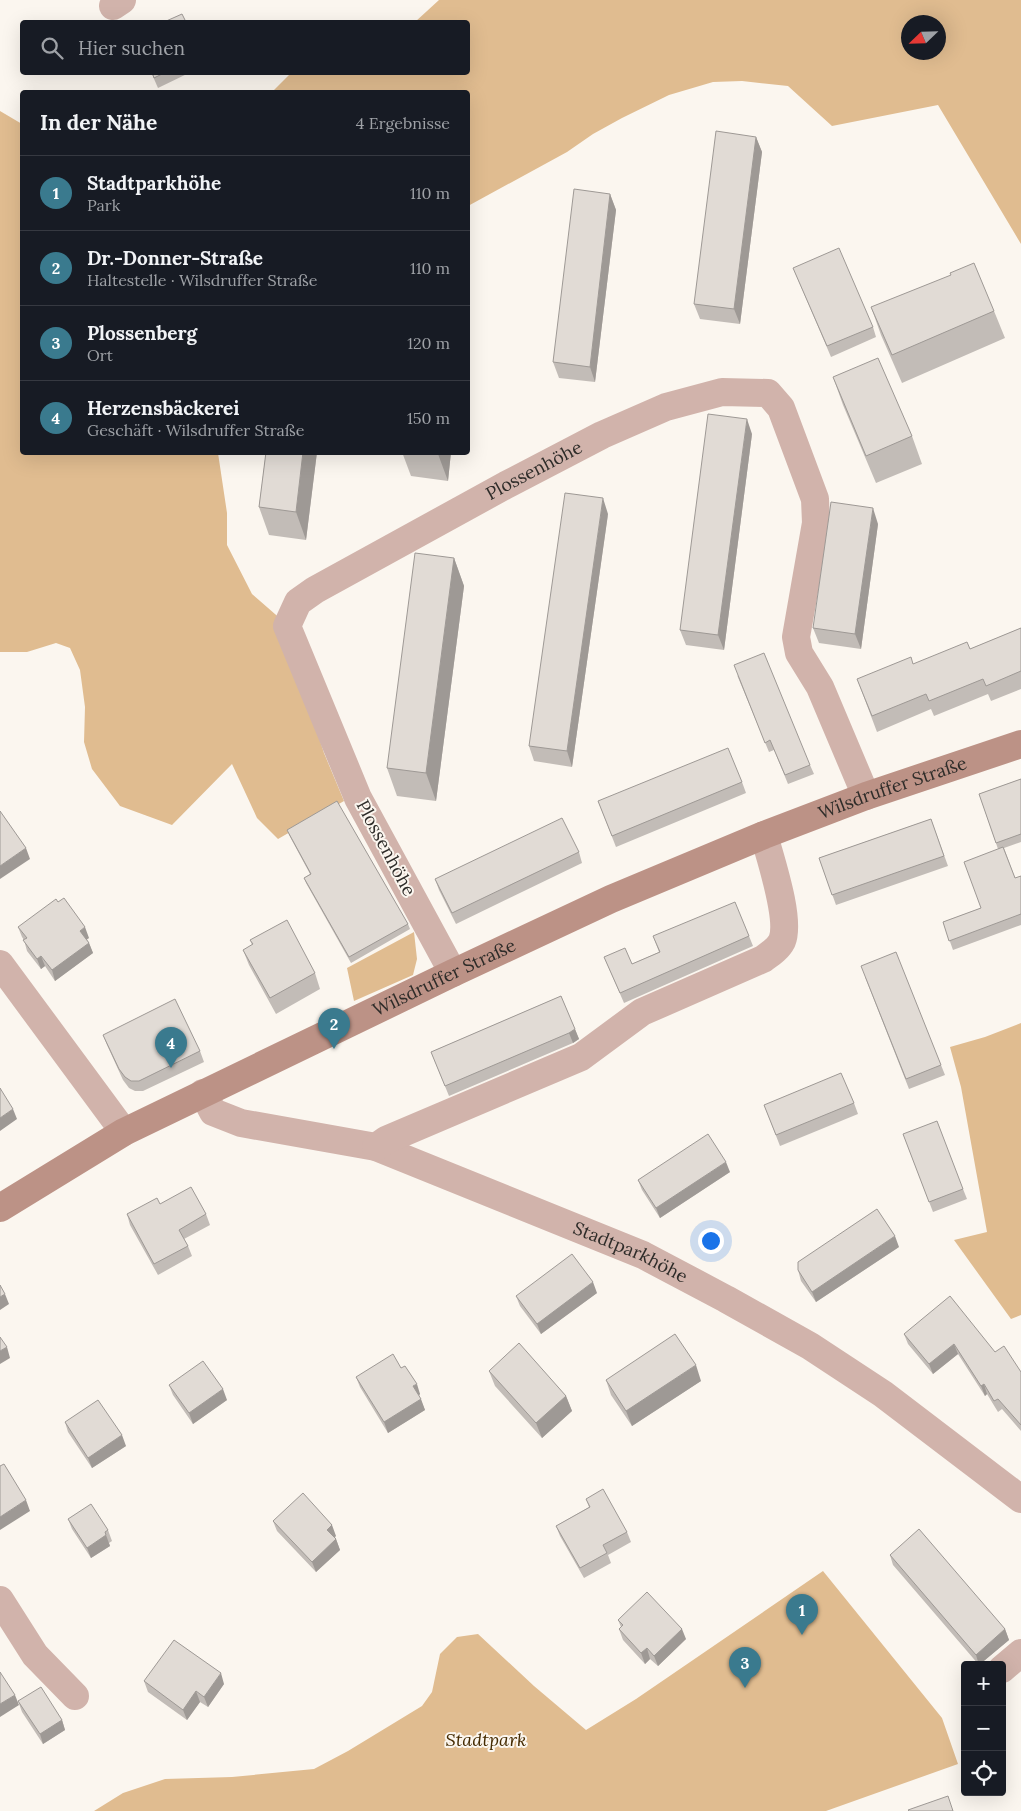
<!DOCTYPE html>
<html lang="de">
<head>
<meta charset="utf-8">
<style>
  body { margin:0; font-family:Lora,serif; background:#20242c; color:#f1f3f6 }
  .controls { position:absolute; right:15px; bottom:15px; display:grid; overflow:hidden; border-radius:5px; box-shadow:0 5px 20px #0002 }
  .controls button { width:45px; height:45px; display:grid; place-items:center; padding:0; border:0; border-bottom:1px solid #363941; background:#171b24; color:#f1f3f6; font:25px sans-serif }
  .compass { position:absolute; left:901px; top:15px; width:45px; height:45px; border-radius:50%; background:#171b24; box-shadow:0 5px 20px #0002; rotate:247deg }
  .you { position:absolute; left:710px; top:1240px; width:18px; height:18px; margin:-12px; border:4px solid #fff; border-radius:50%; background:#1a73e8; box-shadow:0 0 0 8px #1a73e833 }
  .badge { display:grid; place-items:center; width:32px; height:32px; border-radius:50%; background:#3a7a8e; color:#fff; font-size:16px; font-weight:700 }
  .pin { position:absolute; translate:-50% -41px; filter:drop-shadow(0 1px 2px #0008) }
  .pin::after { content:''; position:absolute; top:26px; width:18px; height:15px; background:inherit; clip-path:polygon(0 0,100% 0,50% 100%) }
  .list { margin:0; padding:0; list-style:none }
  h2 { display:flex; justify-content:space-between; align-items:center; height:65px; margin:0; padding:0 20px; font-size:21px }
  h2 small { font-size:16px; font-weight:400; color:#9ea1a6 }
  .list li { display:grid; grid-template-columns:32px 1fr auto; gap:15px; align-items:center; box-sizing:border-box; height:75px; padding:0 20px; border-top:1px solid #363941 }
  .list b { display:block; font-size:19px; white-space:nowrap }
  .list p { margin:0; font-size:16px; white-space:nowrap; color:#9ea1a6 }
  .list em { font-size:16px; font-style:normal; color:#9ea1a6 }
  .icon { flex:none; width:28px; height:28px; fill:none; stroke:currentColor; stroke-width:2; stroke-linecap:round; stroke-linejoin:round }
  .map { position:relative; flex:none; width:1021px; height:1811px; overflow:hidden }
  .search { position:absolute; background:#171b24; box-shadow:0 5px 20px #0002; left:20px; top:20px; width:450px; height:55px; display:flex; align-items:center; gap:12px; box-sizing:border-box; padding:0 18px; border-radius:5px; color:#9ea1a6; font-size:19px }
  .panel { position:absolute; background:#171b24; box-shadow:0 5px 20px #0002; left:20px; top:90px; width:450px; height:365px; border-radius:5px }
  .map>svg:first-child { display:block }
</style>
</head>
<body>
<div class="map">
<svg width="1021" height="1811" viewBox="0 0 1021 1811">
  <rect width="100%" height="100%" fill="#fbf6ef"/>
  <path fill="#e0bc90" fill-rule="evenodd" d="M 439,0 L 1021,0 L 1021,244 L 938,105 L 832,126 L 788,86 L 742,81 L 713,82 L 669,95 L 622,118 L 593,134 L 567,152 L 468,206 L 468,92 L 272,92 L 291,73 L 468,72 L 468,22 L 415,22 ZM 908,22 L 938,22 L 938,52 L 908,52 Z
    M 0,111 L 22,124 L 22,452 L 218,453 L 227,513 L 227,545 L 252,594 L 283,621 L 284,631 L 324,753 L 344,801 L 278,839 L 257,818 L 232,764 L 172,825 L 120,806 L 92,769 L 84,742 L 85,707 L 80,670 L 70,648 L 56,643 L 27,652 L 0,652 Z
    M 414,932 L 417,959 L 413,975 L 354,1001 L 347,968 Z
    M 1021,1023 L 1021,1315 L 1011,1319 L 954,1240 L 987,1232 L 961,1087 L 950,1047 L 985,1037 Z
    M 823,1571 L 942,1718 L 958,1764 L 826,1811 L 94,1811 L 123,1793 L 165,1779 L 232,1777 L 314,1769 L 348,1751 L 422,1706 L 432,1692 L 440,1654 L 457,1637 L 478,1634 L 534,1686 L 586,1730 L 636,1699 Z"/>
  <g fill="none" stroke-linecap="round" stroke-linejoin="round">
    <g stroke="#d1b3ab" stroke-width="28">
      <path d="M 113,6 L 122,0"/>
      <path d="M 0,964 L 124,1132"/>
      <path id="s1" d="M 453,973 L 358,798 L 287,626 L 298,602 L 315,590 L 506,485 L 602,435 L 666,407 L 722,392 L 768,393 L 781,408 L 815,499 L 816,523 L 796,637 L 799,653 L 820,687 L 866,796"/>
      <path id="s2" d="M 203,1093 L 213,1112 L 241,1123 L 376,1147 L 643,1255 L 726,1299 L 810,1346 L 883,1394 L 1021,1499"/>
      <path d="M 376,1147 L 386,1140 L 581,1057 L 642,1012 L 763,959 C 770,954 778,949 782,941 C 791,919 770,858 764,835"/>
      <path d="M 0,1600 L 35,1655 L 75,1696"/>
      <path d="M 1002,1669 L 1021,1653"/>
    </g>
    <path stroke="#bc9286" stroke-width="28" id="s3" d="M 0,1208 L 124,1132 L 453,973 L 611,899 L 764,835 L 866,796 L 1021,744"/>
  </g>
  <path fill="#c2bcb7" d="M 151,72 L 191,72 L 158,88 Z
    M 756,137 L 762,152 L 740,324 L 700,319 L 694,304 Z
    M 610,194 L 616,210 L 595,382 L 559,378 L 553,362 Z
    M 793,268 L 873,327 L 876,337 L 831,357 Z
    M 871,307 L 994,311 L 1005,338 L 902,383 L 881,335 Z
    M 833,377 L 912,436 L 922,464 L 876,483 L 843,405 Z
    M 752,434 L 724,650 L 686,645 L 680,630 Z
    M 266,452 L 317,452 L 306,540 L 269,535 L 259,507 Z
    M 402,452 L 451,452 L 448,481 L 411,476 Z
    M 608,514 L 572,767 L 534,761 L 529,746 Z
    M 878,524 L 861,649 L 819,643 L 813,628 Z
    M 454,558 L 464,586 L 436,801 L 397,796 L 387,768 Z
    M 1021,628 L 1021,689 L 991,701 L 988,694 L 934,716 L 931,709 L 877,732 L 857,679 L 970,649 Z
    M 737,675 L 810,765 L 814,774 L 788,784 L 774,750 L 769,752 Z
    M 1021,779 L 1021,842 L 1004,848 L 1015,878 L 1021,876 L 1021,925 L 953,950 L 943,922 L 981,908 L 998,849 L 979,794 Z
    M 742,782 L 746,793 L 616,847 L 598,801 Z
    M 931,819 L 948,866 L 836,905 L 819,858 Z
    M 287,830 L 408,924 L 410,929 L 351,963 L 306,883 L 304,878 L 310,874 L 289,835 Z
    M 579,852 L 582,863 L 456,924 L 439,890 L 435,879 Z
    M 18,927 L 89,938 L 87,939 L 89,943 L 93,953 L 55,981 L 45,966 L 41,969 L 27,951 L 24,940 L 22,937 Z
    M 653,936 L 749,936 L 753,946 L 624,1003 L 604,957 L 632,964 L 659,952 Z
    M 250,940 L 315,973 L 320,989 L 276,1014 L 249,965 L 243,950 L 252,945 Z
    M 865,977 L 941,1065 L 945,1075 L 909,1089 Z
    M 561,996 L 579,1039 L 573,1043 L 449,1096 L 431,1052 Z
    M 103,1035 L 200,1051 L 204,1062 L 143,1091 L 135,1091 L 129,1088 L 123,1080 L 107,1045 Z
    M 854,1103 L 858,1114 L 780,1146 L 764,1105 Z
    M 903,1134 L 963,1189 L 967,1199 L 933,1212 Z
    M 730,1172 L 660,1218 L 642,1190 L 638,1180 Z
    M 160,1204 L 206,1214 L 210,1225 L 184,1239 L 188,1246 L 192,1256 L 158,1275 L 130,1225 L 127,1214 Z
    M 899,1247 L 816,1302 L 801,1281 L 798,1270 Z
    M 597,1293 L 541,1334 L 520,1306 L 516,1296 Z
    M 904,1334 L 995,1352 L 1021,1372 L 1021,1431 L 1002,1409 L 998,1412 L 987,1394 L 985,1396 L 958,1354 L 933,1374 L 908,1344 Z
    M 401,1368 L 420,1394 L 419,1396 L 425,1410 L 388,1433 L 360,1387 L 356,1377 Z
    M 489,1371 L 566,1396 L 572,1411 L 542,1438 L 495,1386 Z
    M 606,1380 L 701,1381 L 632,1426 L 611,1395 Z
    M 169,1385 L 227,1400 L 193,1424 L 173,1395 Z
    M 65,1422 L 126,1446 L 92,1468 L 68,1432 Z
    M 586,1499 L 627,1532 L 631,1542 L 608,1555 L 611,1563 L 584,1578 L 560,1536 L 556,1526 L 589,1507 Z
    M 68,1519 L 108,1530 L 112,1541 L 109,1543 L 110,1546 L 91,1558 L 72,1529 Z
    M 273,1521 L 336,1536 L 335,1537 L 336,1539 L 340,1550 L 316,1572 L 277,1531 Z
    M 890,1555 L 1005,1629 L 1009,1640 L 979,1665 L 893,1565 Z
    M 618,1620 L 686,1639 L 658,1666 L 650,1659 L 645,1664 L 623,1640 L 619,1629 L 621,1627 Z
    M 144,1681 L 224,1684 L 208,1707 L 200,1702 L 187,1720 L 148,1692 Z
    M 18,1701 L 62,1720 L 65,1730 L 43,1744 L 22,1712 Z"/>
  <path fill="#9e9995" d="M 756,137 L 762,152 L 740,324 L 734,309 Z
    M 610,194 L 616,210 L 595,382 L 590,367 Z
    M 468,303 L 469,308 L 468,323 Z
    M 747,419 L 752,434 L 724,650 L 718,635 Z
    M 303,452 L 317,452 L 306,540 L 296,512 Z
    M 438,452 L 451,452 L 448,481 L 438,454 Z
    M 603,498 L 608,514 L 572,767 L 567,751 Z
    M 873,508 L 878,524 L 861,649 L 855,634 Z
    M 454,558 L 464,586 L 436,801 L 426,773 Z
    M 26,848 L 30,859 L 0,879 L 0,866 Z
    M 85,927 L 89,938 L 84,941 L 80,931 Z
    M 89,943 L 93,953 L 55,981 L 52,970 Z
    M 41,956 L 45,966 L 41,969 L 37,959 Z
    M 575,1029 L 579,1039 L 573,1043 L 569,1033 Z
    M 13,1109 L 17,1119 L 0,1131 L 0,1118 Z
    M 726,1162 L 730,1172 L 660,1218 L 656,1208 Z
    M 895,1236 L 899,1247 L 816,1302 L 812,1292 Z
    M 593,1282 L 597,1293 L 541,1334 L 537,1324 Z
    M 5,1294 L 9,1304 L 0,1310 L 0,1297 Z
    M 954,1344 L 958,1354 L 933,1374 L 929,1364 Z
    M 7,1347 L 10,1358 L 0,1364 L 0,1351 Z
    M 696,1365 L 701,1381 L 632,1426 L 626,1411 Z
    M 417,1384 L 420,1394 L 417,1397 L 413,1386 Z
    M 984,1384 L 987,1394 L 985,1396 L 981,1386 Z
    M 223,1389 L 227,1400 L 193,1424 L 189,1413 Z
    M 566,1396 L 572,1411 L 542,1438 L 536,1423 Z
    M 421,1399 L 425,1410 L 388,1433 L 384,1422 Z
    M 122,1435 L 126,1446 L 92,1468 L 88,1458 Z
    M 26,1500 L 30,1511 L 0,1530 L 0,1517 Z
    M 332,1525 L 336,1536 L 331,1540 L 327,1530 Z
    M 106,1535 L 110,1546 L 91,1558 L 87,1548 Z
    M 336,1539 L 340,1550 L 316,1572 L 312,1562 Z
    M 682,1629 L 686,1639 L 658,1666 L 654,1656 Z
    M 1005,1629 L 1009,1640 L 979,1665 L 976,1655 Z
    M 647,1648 L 650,1659 L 645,1664 L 641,1653 Z
    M 221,1673 L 224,1684 L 208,1707 L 204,1697 Z
    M 196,1691 L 200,1702 L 187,1720 L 183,1710 Z
    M 15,1695 L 19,1705 L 0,1717 L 0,1704 Z
    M 62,1720 L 65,1730 L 43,1744 L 40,1734 Z"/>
  <path fill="#e1dbd5" stroke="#9e9995" d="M 182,14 L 186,22 L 164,22 Z
    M 152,72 L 166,72 L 154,78 Z
    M 716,131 L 756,137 L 734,309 L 694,304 Z
    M 574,189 L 610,194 L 590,367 L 553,362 Z
    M 839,248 L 873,327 L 827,346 L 793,268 Z
    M 974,263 L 994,311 L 892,355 L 871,307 L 951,275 L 950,273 Z
    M 878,358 L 912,436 L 866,456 L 833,377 Z
    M 708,414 L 747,419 L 718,635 L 680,630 Z
    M 266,452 L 303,452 L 296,512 L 259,507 Z
    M 565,493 L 603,498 L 567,751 L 529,746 Z
    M 831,502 L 873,508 L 855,634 L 813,628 Z
    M 415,553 L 454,558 L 426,773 L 387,768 Z
    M 1021,628 L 1021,671 L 986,686 L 983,679 L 929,701 L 926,694 L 872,716 L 857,679 L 911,657 L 913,664 L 967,642 L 970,649 Z
    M 764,653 L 810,765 L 785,775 L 770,740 L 765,743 L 734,665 Z
    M 728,748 L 742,782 L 612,836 L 598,801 Z
    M 1021,779 L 1021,834 L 996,843 L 979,794 Z
    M 337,801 L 408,924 L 349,957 L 304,878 L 311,874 L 287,830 Z
    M 0,811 L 26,848 L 0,866 Z
    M 562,818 L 579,852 L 452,913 L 435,879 Z
    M 931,819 L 944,856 L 832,895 L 819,858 Z
    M 1003,847 L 1015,878 L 1021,876 L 1021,914 L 949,941 L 943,922 L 981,908 L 964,862 Z
    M 64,898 L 85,927 L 80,931 L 89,943 L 52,970 L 41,956 L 37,959 L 23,940 L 27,938 L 18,927 L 56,899 L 58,902 Z
    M 735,902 L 749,936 L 620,993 L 604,957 L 625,948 L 632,964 L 660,952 L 653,936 Z
    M 287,920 L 315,973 L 270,998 L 243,950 L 253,944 L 250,940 Z
    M 896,952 L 941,1065 L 906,1079 L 861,966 Z
    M 561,996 L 575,1029 L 569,1033 L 445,1086 L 431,1052 Z
    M 175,999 L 200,1051 L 139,1081 L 131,1081 L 125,1077 L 119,1069 L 103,1035 Z
    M 841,1073 L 854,1103 L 776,1135 L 764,1105 Z
    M 0,1088 L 13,1109 L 0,1118 Z
    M 937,1121 L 963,1189 L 929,1202 L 903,1134 Z
    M 708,1134 L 726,1162 L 656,1208 L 638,1180 Z
    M 191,1187 L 206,1214 L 179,1230 L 188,1246 L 154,1264 L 127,1214 L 157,1198 L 160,1204 Z
    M 877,1209 L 895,1236 L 812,1292 L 798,1270 L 798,1262 Z
    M 572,1254 L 593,1282 L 537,1324 L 516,1296 Z
    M 0,1285 L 5,1294 L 0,1297 Z
    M 950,1296 L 995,1352 L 1004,1346 L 1021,1372 L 1021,1425 L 998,1399 L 994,1401 L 984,1384 L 981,1386 L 954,1344 L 929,1364 L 904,1334 Z
    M 675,1334 L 696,1365 L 626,1411 L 606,1380 Z
    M 0,1337 L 7,1347 L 0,1351 Z
    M 519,1343 L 566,1396 L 536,1423 L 489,1371 Z
    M 393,1354 L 401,1368 L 405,1366 L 417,1384 L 413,1386 L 421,1399 L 384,1422 L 356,1377 Z
    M 203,1361 L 223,1389 L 189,1413 L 169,1385 Z
    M 98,1400 L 122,1435 L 88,1458 L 65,1422 Z
    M 4,1464 L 26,1500 L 0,1517 L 0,1466 Z
    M 603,1489 L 627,1532 L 603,1545 L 607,1553 L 580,1568 L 556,1526 L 590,1507 L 586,1499 Z
    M 303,1493 L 332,1525 L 327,1530 L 336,1539 L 312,1562 L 273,1521 Z
    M 91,1504 L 108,1530 L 105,1532 L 106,1535 L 87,1548 L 68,1519 Z
    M 919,1529 L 1005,1629 L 976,1655 L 890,1555 Z
    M 647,1592 L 682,1629 L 654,1656 L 647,1648 L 641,1653 L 619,1629 L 623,1625 L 618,1620 Z
    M 174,1640 L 221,1673 L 204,1697 L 196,1691 L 183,1710 L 144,1681 Z
    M 0,1672 L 15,1695 L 0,1704 Z
    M 41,1687 L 62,1720 L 40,1734 L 18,1701 Z
    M 948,1796 L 953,1811 L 909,1811 L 908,1810 Z"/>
  <g text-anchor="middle" stroke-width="4" stroke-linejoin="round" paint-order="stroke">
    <g font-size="18" fill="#2e2c29" stroke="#fbf6ef">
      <text dy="6" stroke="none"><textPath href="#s1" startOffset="682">Plossenhöhe</textPath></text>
      <text dy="6" stroke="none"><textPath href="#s3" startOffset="988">Wilsdruffer Straße</textPath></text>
      <text transform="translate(386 848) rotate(62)" y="6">Plossenhöhe</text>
      <text dy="6" stroke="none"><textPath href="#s3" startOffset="501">Wilsdruffer Straße</textPath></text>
      <text dy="6" stroke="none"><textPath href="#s2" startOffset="464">Stadtparkhöhe</textPath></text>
    </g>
    <g font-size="18" font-style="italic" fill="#442a00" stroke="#fbf6ef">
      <text x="486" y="1746">Stadtpark</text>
    </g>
  </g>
</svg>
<div class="controls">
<button>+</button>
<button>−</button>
<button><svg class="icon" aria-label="locate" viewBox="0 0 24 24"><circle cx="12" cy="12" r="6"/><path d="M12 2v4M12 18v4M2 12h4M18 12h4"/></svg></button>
</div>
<svg class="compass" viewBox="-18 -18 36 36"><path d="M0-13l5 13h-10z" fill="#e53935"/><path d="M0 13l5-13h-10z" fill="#9ea1a6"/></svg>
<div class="you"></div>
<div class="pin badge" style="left:802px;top:1635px">1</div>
<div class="pin badge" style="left:334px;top:1049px">2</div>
<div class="pin badge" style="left:745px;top:1688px">3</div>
<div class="pin badge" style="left:171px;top:1068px">4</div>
<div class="search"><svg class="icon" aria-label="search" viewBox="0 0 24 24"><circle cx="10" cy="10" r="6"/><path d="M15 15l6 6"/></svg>Hier suchen</div>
<section class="panel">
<h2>In der Nähe<small>4 Ergebnisse</small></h2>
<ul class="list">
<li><span class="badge">1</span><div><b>Stadtparkhöhe</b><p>Park</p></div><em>110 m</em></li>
<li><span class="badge">2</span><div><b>Dr.-Donner-Straße</b><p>Haltestelle · Wilsdruffer Straße</p></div><em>110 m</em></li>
<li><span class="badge">3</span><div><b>Plossenberg</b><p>Ort</p></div><em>120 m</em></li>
<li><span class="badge">4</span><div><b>Herzensbäckerei</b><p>Geschäft · Wilsdruffer Straße</p></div><em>150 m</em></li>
</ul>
</section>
</div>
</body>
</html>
